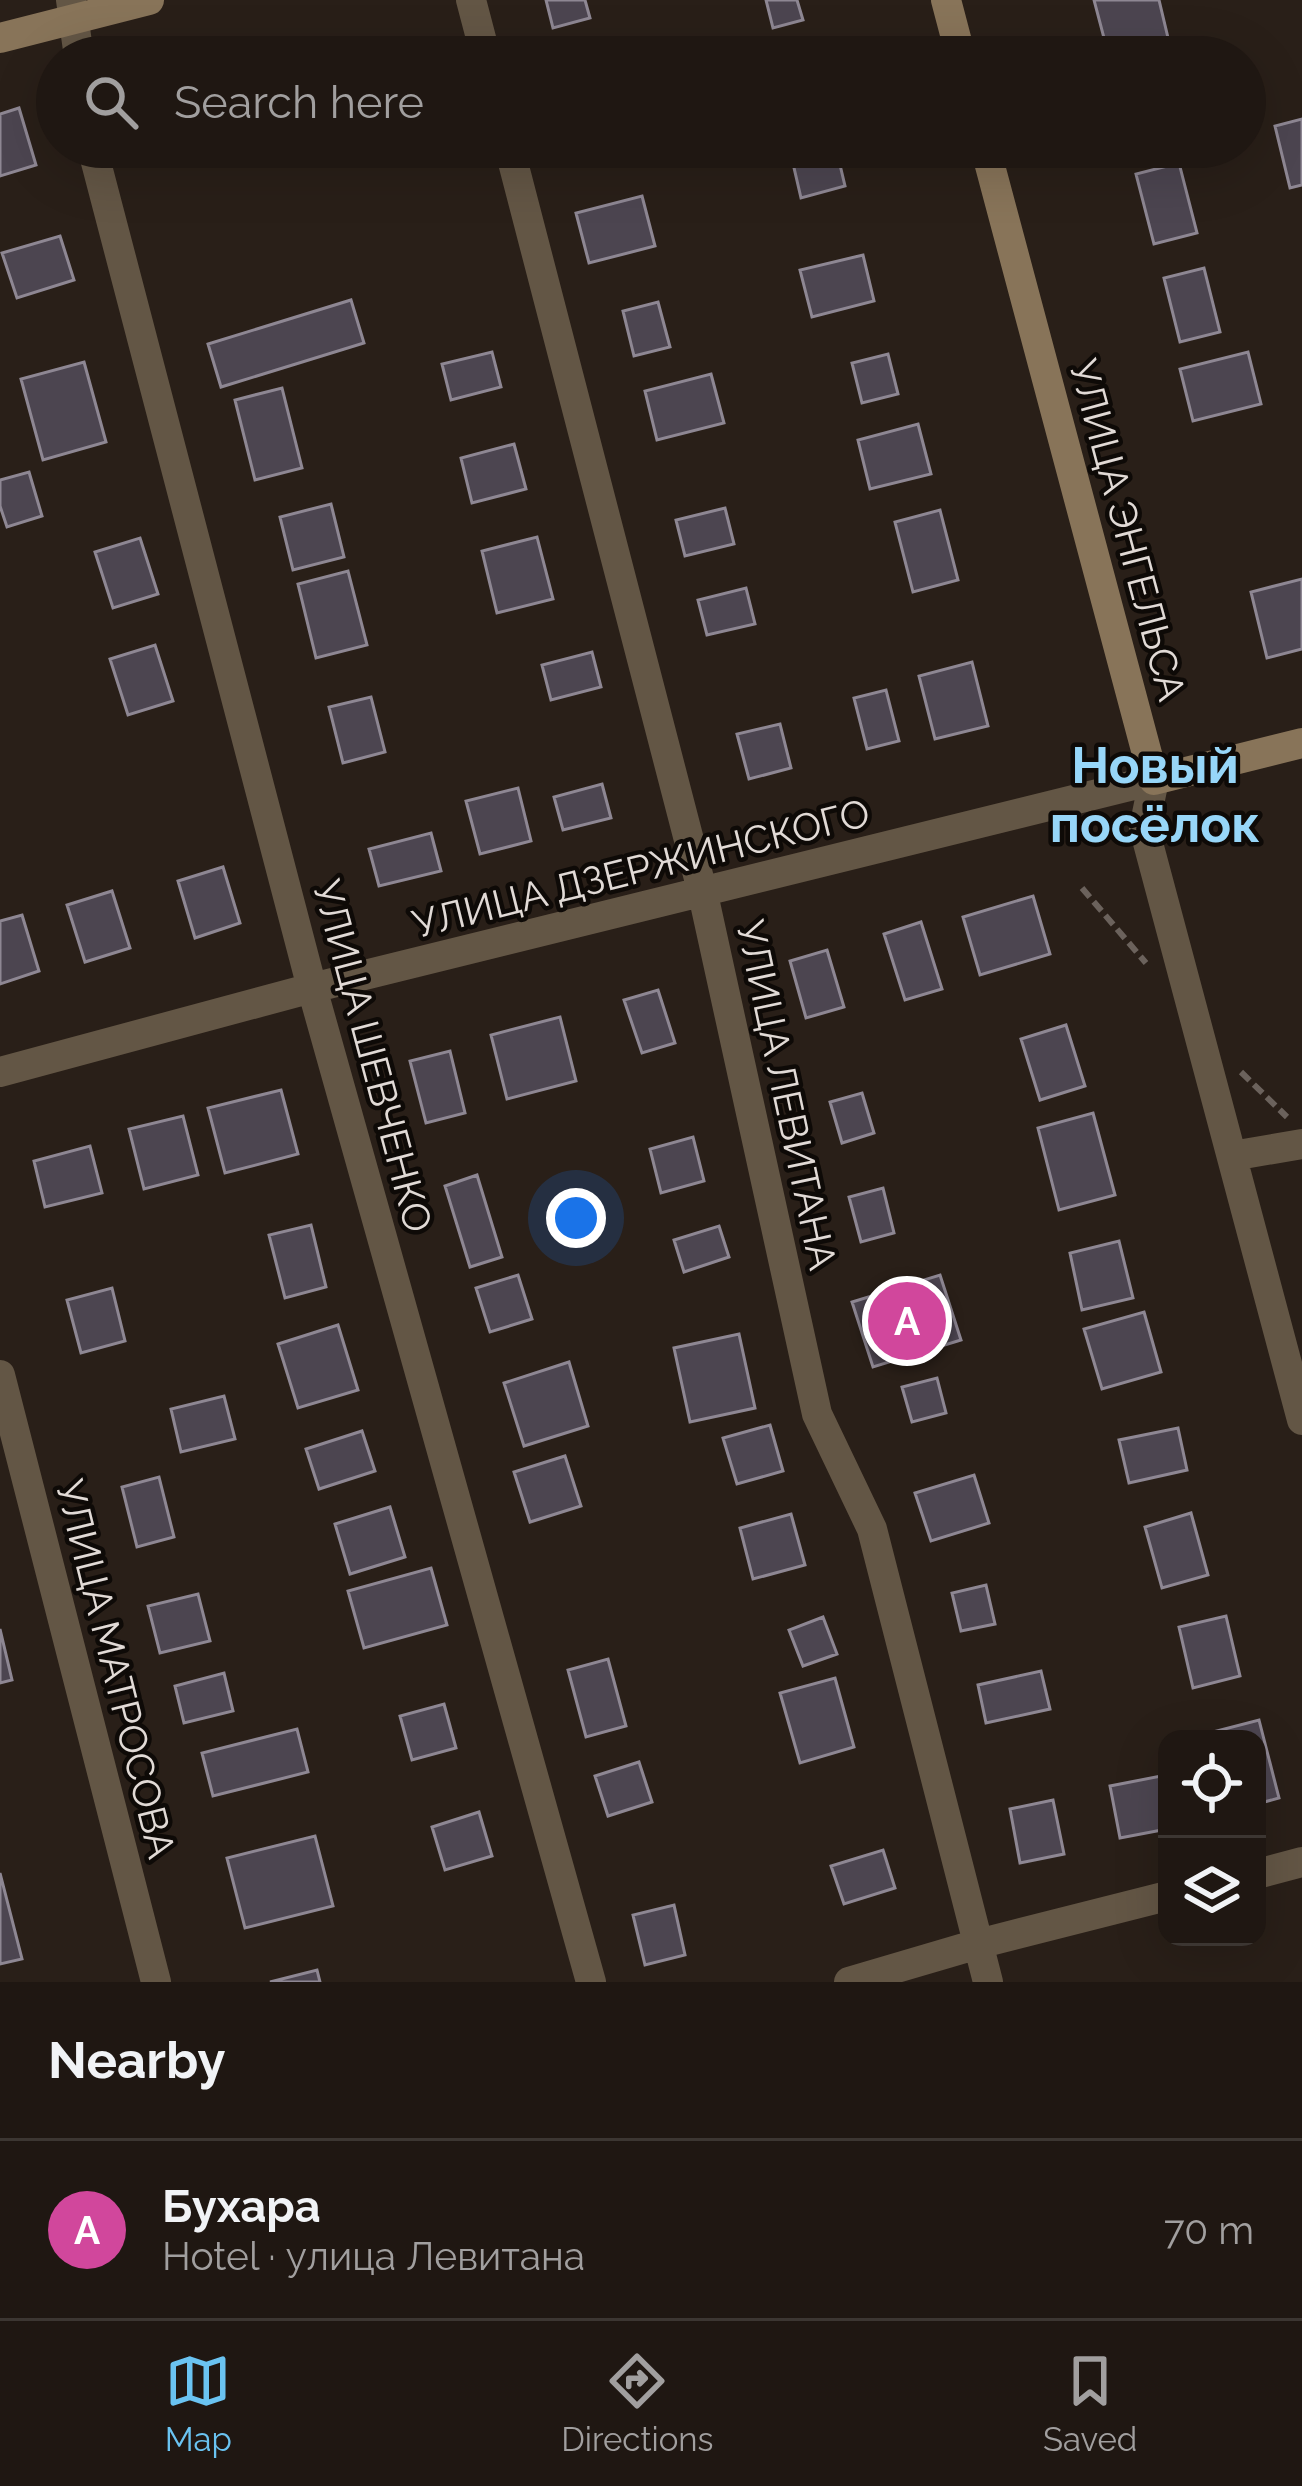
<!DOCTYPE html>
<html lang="en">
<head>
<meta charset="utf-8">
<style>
  body { margin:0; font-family:Raleway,sans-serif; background:#27201b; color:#f1f3f6 }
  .controls { position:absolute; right:36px; bottom:36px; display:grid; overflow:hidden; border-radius:24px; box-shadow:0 12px 48px #0002 }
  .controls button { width:108px; height:108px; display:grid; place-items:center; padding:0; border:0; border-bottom:3px solid #3c3632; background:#1f1712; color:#f1f3f6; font:60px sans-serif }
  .you { position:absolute; left:576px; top:1218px; width:42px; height:42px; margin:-30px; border:9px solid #fff; border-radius:50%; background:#1a73e8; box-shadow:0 0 0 18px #1a73e833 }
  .badge { display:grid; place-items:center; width:78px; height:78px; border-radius:50%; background:#6ac3f1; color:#fff; font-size:39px; font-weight:700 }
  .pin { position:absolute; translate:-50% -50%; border:6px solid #fff; box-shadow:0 3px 12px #0006 }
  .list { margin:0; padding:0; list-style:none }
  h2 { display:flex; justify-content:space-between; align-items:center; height:156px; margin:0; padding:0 48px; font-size:51px }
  h2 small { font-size:39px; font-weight:400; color:#a19f9f }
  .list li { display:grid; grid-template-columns:78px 1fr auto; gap:36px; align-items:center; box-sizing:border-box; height:180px; padding:0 48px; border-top:3px solid #3c3632 }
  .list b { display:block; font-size:45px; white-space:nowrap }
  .list p { margin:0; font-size:39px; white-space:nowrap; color:#a19f9f }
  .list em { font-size:39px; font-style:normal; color:#a19f9f }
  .icon { flex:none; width:66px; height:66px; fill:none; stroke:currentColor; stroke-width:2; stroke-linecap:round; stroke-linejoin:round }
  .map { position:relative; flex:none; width:1302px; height:1982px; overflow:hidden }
  .search { position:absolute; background:#1f1712; box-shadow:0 12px 48px #0002; left:36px; right:36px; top:36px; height:132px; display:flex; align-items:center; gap:30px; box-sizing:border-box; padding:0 42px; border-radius:66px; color:#a19f9f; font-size:45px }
  .sheet { height:336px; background:#1f1712 }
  nav { display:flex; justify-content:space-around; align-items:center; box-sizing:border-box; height:168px; border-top:3px solid #3c3632; background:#1f1712; font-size:33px; color:#a19f9f }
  nav a { display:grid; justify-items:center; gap:6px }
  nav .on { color:#6ac3f1 }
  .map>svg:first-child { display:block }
</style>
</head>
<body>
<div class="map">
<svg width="1302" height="1982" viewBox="0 0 1302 1982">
  <rect width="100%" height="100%" fill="#291f18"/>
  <path fill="#4c4550" stroke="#8e8793" stroke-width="3" d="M 546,0 L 585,0 L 590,18 L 553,28 Z
    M 766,0 L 797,0 L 803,20 L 773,28 Z
    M 1094,0 L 1159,0 L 1169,42 L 1109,57 Z
    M 19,108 L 36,165 L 0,176 L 0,114 Z
    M 1302,119 L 1302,185 L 1290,188 L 1275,126 Z
    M 836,148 L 845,186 L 801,198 L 792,159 Z
    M 1179,163 L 1197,233 L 1154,244 L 1136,174 Z
    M 642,196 L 655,246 L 589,263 L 576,213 Z
    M 60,236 L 74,280 L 17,298 L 2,253 Z
    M 863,255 L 874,301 L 812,317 L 800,270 Z
    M 1204,268 L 1220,332 L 1180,342 L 1164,278 Z
    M 351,300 L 364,343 L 221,387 L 208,344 Z
    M 658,302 L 670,347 L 634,356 L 623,311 Z
    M 492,352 L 501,387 L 451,400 L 442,364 Z
    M 1248,352 L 1261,404 L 1193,421 L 1180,369 Z
    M 888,354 L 898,394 L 862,403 L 852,363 Z
    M 84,362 L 106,442 L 43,460 L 21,379 Z
    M 711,374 L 724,423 L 657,440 L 645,391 Z
    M 282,388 L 302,468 L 255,480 L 235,400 Z
    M 918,424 L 931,474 L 870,489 L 858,440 Z
    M 514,444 L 526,489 L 472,503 L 461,458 Z
    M 29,472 L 42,516 L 7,527 L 0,506 L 0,480 Z
    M 331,504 L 344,557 L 293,570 L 280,517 Z
    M 725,508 L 734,544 L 685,556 L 676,520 Z
    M 940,510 L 958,580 L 913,592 L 895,522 Z
    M 537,537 L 553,599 L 497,613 L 482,551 Z
    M 140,538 L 158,594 L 113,608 L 95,552 Z
    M 348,571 L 367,645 L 316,658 L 298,584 Z
    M 1302,579 L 1302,649 L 1267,658 L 1251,592 Z
    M 746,588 L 755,624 L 707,635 L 698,600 Z
    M 155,645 L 173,701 L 128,715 L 110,659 Z
    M 592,652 L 601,687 L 551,700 L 542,665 Z
    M 972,662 L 988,726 L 935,739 L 919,676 Z
    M 886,690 L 899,741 L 867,749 L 854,698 Z
    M 371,697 L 385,752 L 343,763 L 329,707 Z
    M 780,724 L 791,768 L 749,779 L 737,734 Z
    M 602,784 L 611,818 L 563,830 L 554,797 Z
    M 518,788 L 531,841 L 480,854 L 466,801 Z
    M 431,833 L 441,871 L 379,886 L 369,849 Z
    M 223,867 L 240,923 L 195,938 L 178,881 Z
    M 112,891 L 130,948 L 85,962 L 67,905 Z
    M 1033,896 L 1050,954 L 980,975 L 963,917 Z
    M 22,915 L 39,971 L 0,984 L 0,921 Z
    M 921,922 L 942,989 L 905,1000 L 884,934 Z
    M 827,950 L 844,1007 L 806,1018 L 790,961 Z
    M 658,990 L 675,1043 L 642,1053 L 624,1000 Z
    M 560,1017 L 576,1081 L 507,1099 L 491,1035 Z
    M 1066,1025 L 1085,1086 L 1040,1100 L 1021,1039 Z
    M 450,1051 L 465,1113 L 426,1123 L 410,1061 Z
    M 281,1090 L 298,1154 L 225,1173 L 208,1108 Z
    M 862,1093 L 874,1133 L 842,1143 L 830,1102 Z
    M 1093,1113 L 1115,1195 L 1059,1210 L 1038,1128 Z
    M 183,1116 L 198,1175 L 144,1189 L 129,1129 Z
    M 693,1137 L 704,1181 L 661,1193 L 650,1149 Z
    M 90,1146 L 102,1193 L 45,1207 L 34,1161 Z
    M 477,1175 L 502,1257 L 470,1267 L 445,1186 Z
    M 883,1188 L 894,1233 L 861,1242 L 849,1197 Z
    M 311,1225 L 326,1287 L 285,1298 L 269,1235 Z
    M 719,1226 L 729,1257 L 684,1272 L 674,1240 Z
    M 1119,1241 L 1133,1298 L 1082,1310 L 1070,1253 Z
    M 518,1275 L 532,1319 L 490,1332 L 476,1288 Z
    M 940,1275 L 961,1340 L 873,1367 L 852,1302 Z
    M 112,1288 L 125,1341 L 81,1353 L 67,1300 Z
    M 1144,1312 L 1161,1372 L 1102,1389 L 1084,1329 Z
    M 338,1325 L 358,1390 L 298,1408 L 278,1344 Z
    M 739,1334 L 755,1408 L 690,1422 L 674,1348 Z
    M 569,1362 L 588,1426 L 524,1446 L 504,1383 Z
    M 937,1378 L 946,1413 L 912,1422 L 902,1387 Z
    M 224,1396 L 235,1439 L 181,1452 L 171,1409 Z
    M 770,1425 L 783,1471 L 737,1484 L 723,1438 Z
    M 1178,1428 L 1187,1470 L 1129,1483 L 1119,1440 Z
    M 362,1431 L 375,1471 L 319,1489 L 306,1449 Z
    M 565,1456 L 581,1506 L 530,1522 L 514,1472 Z
    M 974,1475 L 989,1523 L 931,1541 L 915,1493 Z
    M 159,1477 L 174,1537 L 137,1547 L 122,1487 Z
    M 390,1507 L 405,1557 L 350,1574 L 335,1524 Z
    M 1191,1513 L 1208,1575 L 1162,1588 L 1145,1527 Z
    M 791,1514 L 805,1565 L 753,1579 L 740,1528 Z
    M 431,1568 L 447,1625 L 364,1648 L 348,1591 Z
    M 986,1585 L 995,1624 L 961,1631 L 952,1593 Z
    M 198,1594 L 210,1641 L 160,1653 L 148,1606 Z
    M 1226,1616 L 1240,1676 L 1193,1688 L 1179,1627 Z
    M 823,1617 L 837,1654 L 803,1666 L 789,1630 Z
    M 0,1629 L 12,1680 L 0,1683 Z
    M 608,1659 L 626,1726 L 586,1737 L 568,1670 Z
    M 1041,1671 L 1050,1709 L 986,1723 L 978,1685 Z
    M 224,1673 L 233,1711 L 184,1723 L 175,1686 Z
    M 835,1678 L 854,1747 L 800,1763 L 780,1693 Z
    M 444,1704 L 456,1748 L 412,1760 L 400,1716 Z
    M 1259,1720 L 1279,1798 L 1257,1804 L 1257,1739 L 1186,1739 Z
    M 297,1729 L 308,1772 L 213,1796 L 202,1753 Z
    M 639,1762 L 652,1802 L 608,1816 L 595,1776 Z
    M 1161,1776 L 1167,1829 L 1120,1838 L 1110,1786 Z
    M 1053,1800 L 1064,1854 L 1020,1863 L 1010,1809 Z
    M 479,1812 L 492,1856 L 445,1870 L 432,1827 Z
    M 315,1836 L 333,1906 L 245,1928 L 227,1858 Z
    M 883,1850 L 895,1888 L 844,1904 L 831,1866 Z
    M 0,1873 L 22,1959 L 0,1964 Z
    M 674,1905 L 685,1955 L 645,1965 L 633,1915 Z
    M 317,1970 L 320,1982 L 270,1982 Z"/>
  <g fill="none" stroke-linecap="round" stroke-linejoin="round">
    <path stroke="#6b625c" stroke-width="6" stroke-dasharray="12 6" stroke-linecap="butt" d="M 1082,888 L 1146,963
      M 1241,1072 L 1287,1117"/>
    <path stroke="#635645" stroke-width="30" d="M 71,0 L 79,57
      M 471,0 L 486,57
      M 92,147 L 312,988 L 591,1982
      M 509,147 L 703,894 L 817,1414 L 872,1529 L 988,1982
      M 0,1072 L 312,988 L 1154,780 L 1144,828 L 1302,1420
      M 1232,1156 L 1302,1144
      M 0,1375 L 156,1982
      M 1257,1874 L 1302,1862
      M 849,1982 L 978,1944 L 1167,1896"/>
    <path stroke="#887459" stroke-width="30" d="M 946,0 L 961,57
      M 0,38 L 149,0
      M 985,147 L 1154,780 L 1302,743"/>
  </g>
  <g text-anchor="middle" stroke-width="9" stroke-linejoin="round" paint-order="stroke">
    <g font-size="39" fill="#e1dad6" stroke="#0e0a07">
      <text transform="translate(1128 530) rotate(75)" y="14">УЛИЦА ЭНГЕЛЬСА</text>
      <text transform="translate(641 868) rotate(-14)" y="14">УЛИЦА ДЗЕРЖИНСКОГО</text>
      <text transform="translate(373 1056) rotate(75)" y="14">УЛИЦА ШЕВЧЕНКО</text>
      <text transform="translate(787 1095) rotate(78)" y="14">УЛИЦА ЛЕВИТАНА</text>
      <text transform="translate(116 1669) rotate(76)" y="14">УЛИЦА МАТРОСОВА</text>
    </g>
    <g font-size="51" font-weight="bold" fill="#97d6f8" stroke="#0e0a07">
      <text x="1155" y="783">Новый<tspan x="1155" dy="59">посёлок</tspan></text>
    </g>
  </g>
</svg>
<div class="controls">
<button><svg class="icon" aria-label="locate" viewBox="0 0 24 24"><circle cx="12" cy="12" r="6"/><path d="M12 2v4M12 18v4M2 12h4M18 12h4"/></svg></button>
<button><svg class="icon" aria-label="layers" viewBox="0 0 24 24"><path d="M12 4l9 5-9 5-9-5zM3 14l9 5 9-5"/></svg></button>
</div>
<div class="you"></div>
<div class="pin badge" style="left:907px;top:1321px;background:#d1479c">A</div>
<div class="search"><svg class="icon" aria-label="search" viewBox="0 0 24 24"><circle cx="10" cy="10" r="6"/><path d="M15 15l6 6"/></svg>Search here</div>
</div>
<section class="sheet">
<h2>Nearby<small></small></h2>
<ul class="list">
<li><span class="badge" style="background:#d1479c">A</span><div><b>Бухара</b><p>Hotel · улица Левитана</p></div><em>70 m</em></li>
</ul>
</section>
<nav>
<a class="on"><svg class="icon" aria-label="map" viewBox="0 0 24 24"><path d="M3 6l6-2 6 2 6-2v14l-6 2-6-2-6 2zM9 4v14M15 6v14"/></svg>Map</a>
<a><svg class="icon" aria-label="directions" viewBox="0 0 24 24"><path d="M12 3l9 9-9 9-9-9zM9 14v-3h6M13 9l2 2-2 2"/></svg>Directions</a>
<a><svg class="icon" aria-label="saved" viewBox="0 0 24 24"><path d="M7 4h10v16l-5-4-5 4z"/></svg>Saved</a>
</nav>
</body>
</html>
